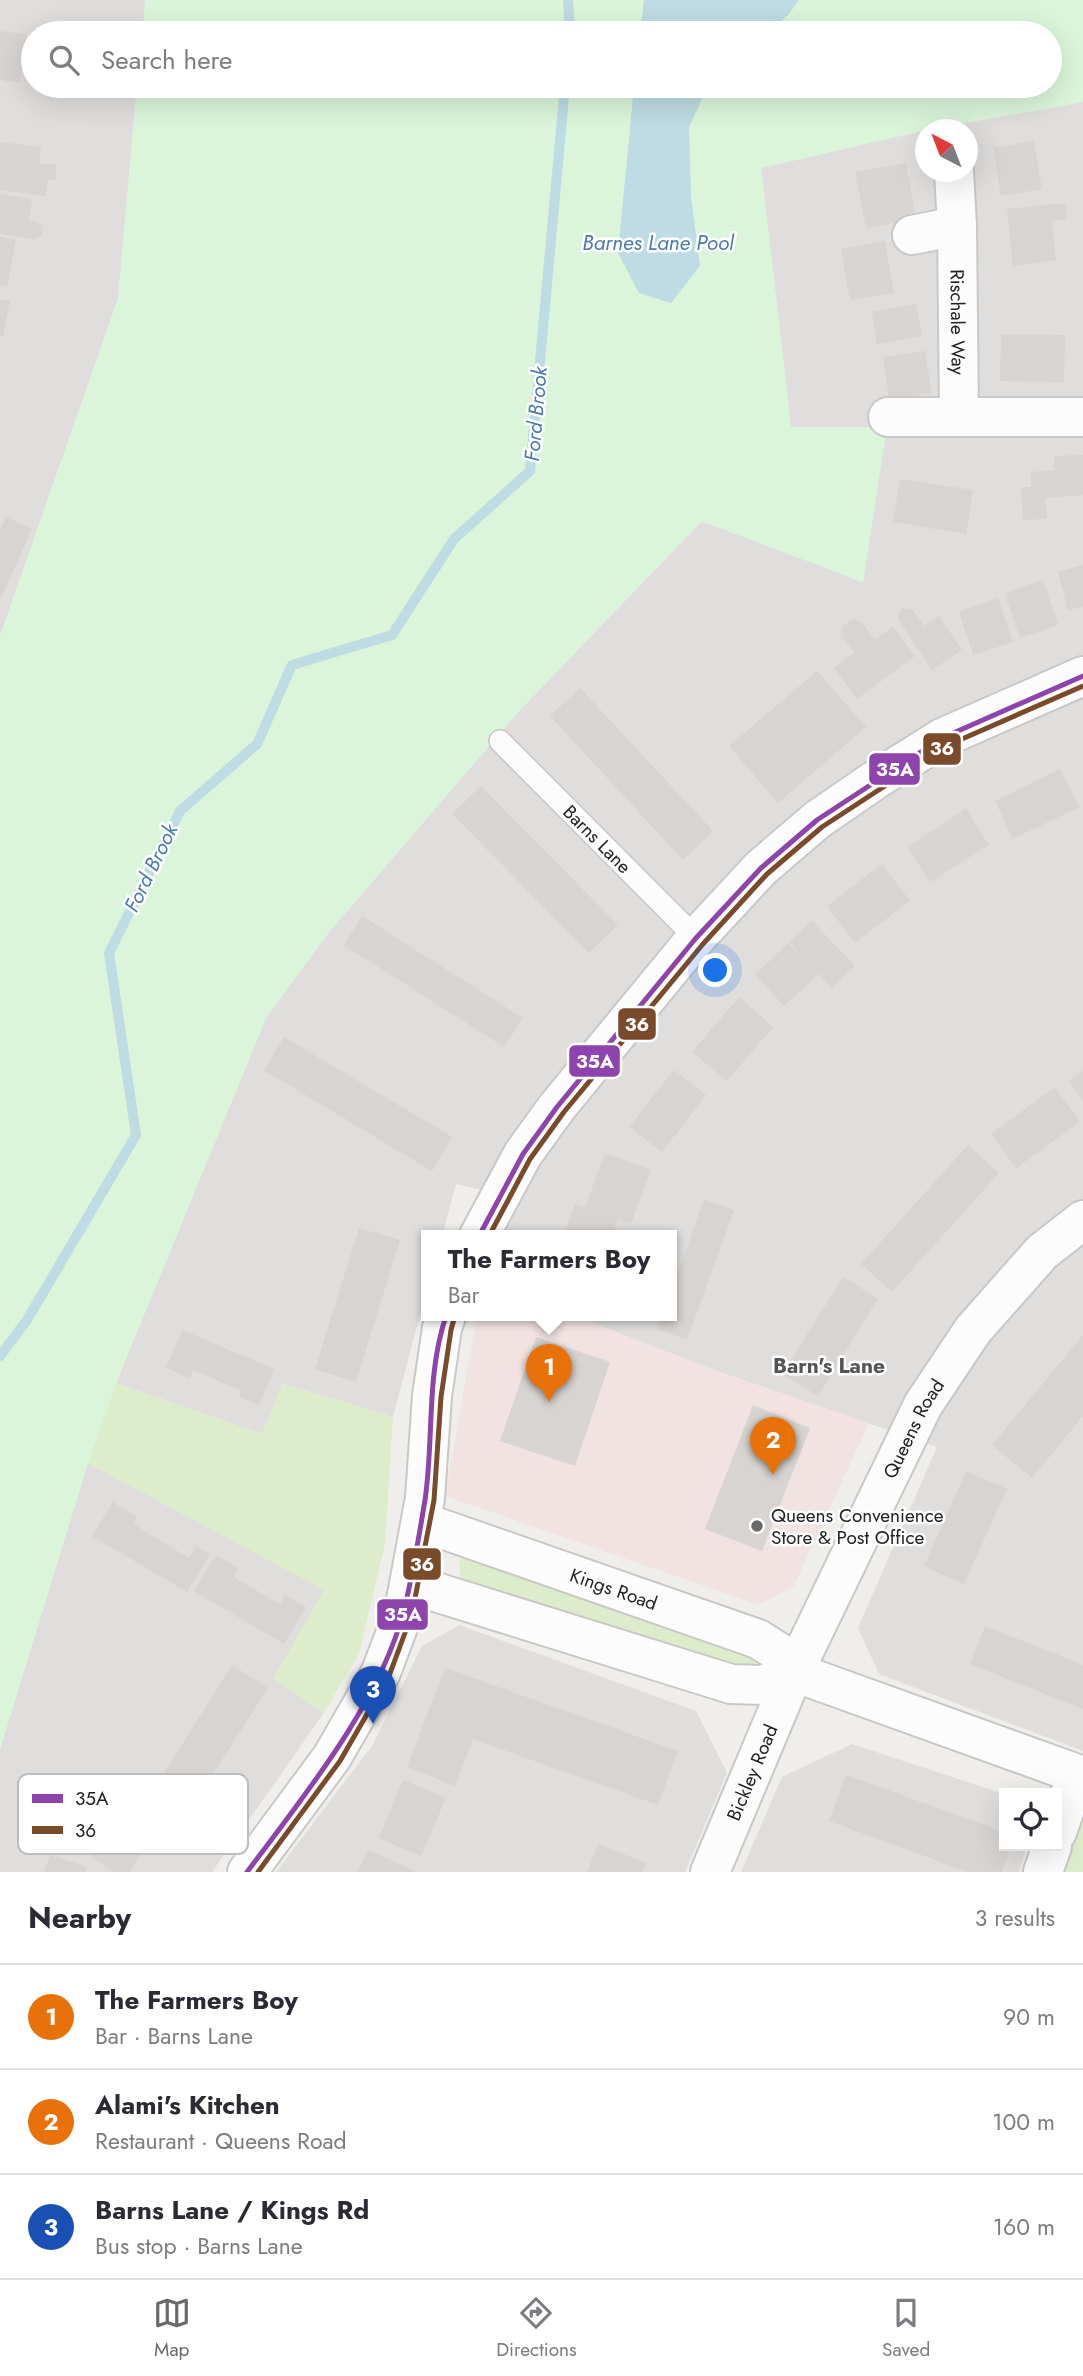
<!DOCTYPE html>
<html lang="en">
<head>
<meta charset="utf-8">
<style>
  body { margin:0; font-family:Jost,sans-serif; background:#f7f7f7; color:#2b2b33 }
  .controls { position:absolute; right:21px; bottom:21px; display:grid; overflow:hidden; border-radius:0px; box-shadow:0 7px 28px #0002 }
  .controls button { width:63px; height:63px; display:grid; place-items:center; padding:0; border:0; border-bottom:2px solid #e1e1e2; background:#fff; color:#2b2b33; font:35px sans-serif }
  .compass { position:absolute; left:915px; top:119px; width:63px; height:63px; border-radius:50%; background:#fff; box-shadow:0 7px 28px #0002; rotate:318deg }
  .you { position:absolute; left:716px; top:971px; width:24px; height:24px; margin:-18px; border:5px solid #fff; border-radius:50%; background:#1a73e8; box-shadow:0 0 0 10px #1a73e833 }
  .badge { display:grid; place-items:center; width:46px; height:46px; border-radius:50%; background:#6a6968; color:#fff; font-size:23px; font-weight:700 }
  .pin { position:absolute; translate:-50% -58px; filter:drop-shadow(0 2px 4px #0008) }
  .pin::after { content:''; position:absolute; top:37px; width:24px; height:21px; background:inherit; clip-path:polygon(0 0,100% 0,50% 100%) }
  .popup { position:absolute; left:421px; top:1230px; width:256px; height:91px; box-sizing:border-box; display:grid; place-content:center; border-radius:0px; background:#fff; filter:drop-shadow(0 2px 5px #0005); font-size:23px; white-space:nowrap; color:#7c7c81 }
  .popup b { font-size:26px; color:#2b2b33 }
  .popup::after { content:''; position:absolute; left:50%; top:100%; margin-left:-14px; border:14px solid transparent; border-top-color:#fff }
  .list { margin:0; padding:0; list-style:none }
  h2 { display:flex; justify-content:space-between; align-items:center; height:91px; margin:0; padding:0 28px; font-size:30px }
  h2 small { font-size:23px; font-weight:400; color:#7c7c81 }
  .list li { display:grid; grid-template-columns:46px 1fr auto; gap:21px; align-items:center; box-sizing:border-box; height:105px; padding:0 28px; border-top:2px solid #e1e1e2 }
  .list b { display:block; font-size:26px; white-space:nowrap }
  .list p { margin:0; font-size:23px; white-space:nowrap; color:#7c7c81 }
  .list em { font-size:23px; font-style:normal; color:#7c7c81 }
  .icon { flex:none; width:38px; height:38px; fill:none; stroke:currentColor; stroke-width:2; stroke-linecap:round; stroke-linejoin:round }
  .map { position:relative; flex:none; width:1083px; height:1872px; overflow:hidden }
  .search { position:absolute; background:#fff; box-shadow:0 7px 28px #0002; left:21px; right:21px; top:21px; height:77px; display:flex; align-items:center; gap:18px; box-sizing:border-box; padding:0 24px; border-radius:38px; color:#7c7c81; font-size:26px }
  .sheet { height:406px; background:#fff }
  nav { display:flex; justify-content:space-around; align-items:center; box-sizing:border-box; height:98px; border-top:2px solid #e1e1e2; background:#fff; font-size:19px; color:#7c7c81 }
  nav a { display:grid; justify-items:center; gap:4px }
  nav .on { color:#6a6968 }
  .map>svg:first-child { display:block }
</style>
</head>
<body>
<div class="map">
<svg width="1083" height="1872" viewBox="0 0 1083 1872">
  <rect width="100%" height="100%" fill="#f0eeeb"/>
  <path fill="#dfdedc" d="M 0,0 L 145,0 L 143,33 L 33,33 L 33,86 L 137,86 L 118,299 L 0,636 Z
    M 1083,102 L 1083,1751 L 879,1674 L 858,1628 L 937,1447 L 711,1369 L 575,1316 L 672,1316 L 672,1236 L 503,1236 L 519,1199 L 456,1184 L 442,1236 L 426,1236 L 426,1292 L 393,1417 L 283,1384 L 262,1434 L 116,1383 L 266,1018 L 329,932 L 520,710 L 702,521 L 863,582 L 886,427 L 791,427 L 761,168 L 925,130 L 926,172 L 968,172 L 968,130 L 929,129 Z
    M 88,1463 L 325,1590 L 274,1679 L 324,1713 L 212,1872 L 0,1872 L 0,1749 Z
    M 459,1625 L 696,1711 L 727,1773 L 685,1872 L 276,1872 L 372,1746 L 422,1646 Z
    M 852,1744 L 1004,1794 L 1004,1846 L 1027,1846 L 1019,1872 L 741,1872 L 782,1777 Z"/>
  <path fill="#f1e3e1" d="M 477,1316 L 575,1316 L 711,1369 L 869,1423 L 794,1586 L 759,1605 L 445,1496 Z"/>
  <path fill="#ddeccb" d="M 116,1383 L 262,1434 L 282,1384 L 393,1417 L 385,1544 L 359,1654 L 324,1713 L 273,1679 L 324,1590 L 88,1463 Z
    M 470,1554 L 754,1655 L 755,1663 L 749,1673 L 461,1579 L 459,1560 Z
    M 1083,1820 L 1083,1872 L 1063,1872 Z"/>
  <path fill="#daf5da" d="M 145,0 L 1083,0 L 1083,102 L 926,130 L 761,168 L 791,427 L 887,427 L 863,582 L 701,521 L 520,710 L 329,932 L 266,1018 L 116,1383 L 88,1463 L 0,1749 L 0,636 L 118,299 L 137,86 L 1050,86 L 1050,33 L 143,33 Z"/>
  <path fill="#bfdbe3" d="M 644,0 L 799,0 L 788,15 L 766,33 L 640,33 Z
    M 634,86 L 708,86 L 689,127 L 691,196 L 700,266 L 671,303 L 639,293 L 618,253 Z"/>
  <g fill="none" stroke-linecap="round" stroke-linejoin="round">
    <path stroke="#bfdbe3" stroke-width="10" d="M 568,0 L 570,33
      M 0,1356 L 27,1320 L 136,1135 L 109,953 L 180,811 L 257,744 L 292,665 L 392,635 L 454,539 L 530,471 L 565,86"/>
  </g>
  <path fill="#d7d4d2" d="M 0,31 L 27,34 L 20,83 L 0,80 Z
    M 111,86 L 137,86 L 136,90 L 111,87 Z
    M 1034,141 L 1042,189 L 1001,196 L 993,148 Z
    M 0,142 L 41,147 L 39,163 L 57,165 L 55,180 L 48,179 L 46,196 L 0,190 Z
    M 906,163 L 916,219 L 866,228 L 855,172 Z
    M 0,194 L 32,199 L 29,220 L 38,222 L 43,227 L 42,236 L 34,239 L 0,234 Z
    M 1065,203 L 1067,219 L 1052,221 L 1056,260 L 1013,266 L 1007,209 Z
    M 0,237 L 16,240 L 7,287 L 0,285 Z
    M 885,241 L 894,293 L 850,300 L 841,249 Z
    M 0,299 L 10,301 L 3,337 L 0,336 Z
    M 916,304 L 922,336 L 877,344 L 872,312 Z
    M 1001,334 L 1065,335 L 1064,382 L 1000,381 Z
    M 925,351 L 932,393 L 889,399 L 883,357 Z
    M 1083,455 L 1083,495 L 1045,498 L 1047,519 L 1023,520 L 1021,487 L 1031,487 L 1031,472 L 1054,470 L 1054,456 Z
    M 900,479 L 973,490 L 966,534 L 893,522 Z
    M 6,517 L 32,529 L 0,600 L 0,530 Z
    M 1083,565 L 1083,607 L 1068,610 L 1058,572 Z
    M 1043,580 L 1058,625 L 1020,638 L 1005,593 Z
    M 998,598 L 1013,642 L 973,655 L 959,612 Z
    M 903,608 L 913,610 L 924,626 L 939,616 L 962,650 L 932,670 L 898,619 L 899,612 Z
    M 853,619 L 861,622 L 875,639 L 893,627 L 915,656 L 857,699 L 834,668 L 855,652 L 841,637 L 842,626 Z
    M 817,671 L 866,727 L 778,803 L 729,746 Z
    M 580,688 L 713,831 L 683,860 L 550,716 Z
    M 1060,769 L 1079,807 L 1013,839 L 995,801 Z
    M 481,786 L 618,925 L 589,953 L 452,814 Z
    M 966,809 L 989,845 L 930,882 L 907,847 Z
    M 882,864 L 910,901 L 855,943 L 827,906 Z
    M 362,916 L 523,1018 L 504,1047 L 344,945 Z
    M 812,921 L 855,966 L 832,988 L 819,974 L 784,1006 L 755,975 L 788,943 L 817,972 L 789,942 Z
    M 739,997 L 773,1027 L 727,1081 L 692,1052 Z
    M 284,1037 L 452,1137 L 432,1171 L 264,1070 Z
    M 674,1070 L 706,1095 L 662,1152 L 629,1127 Z
    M 1083,1071 L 1083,1101 L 1069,1081 Z
    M 1055,1087 L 1080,1122 L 1016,1168 L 991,1134 Z
    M 968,1145 L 999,1173 L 892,1292 L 861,1264 Z
    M 605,1153 L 651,1170 L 631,1224 L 618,1220 L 612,1236 L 563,1236 L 575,1204 L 585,1207 Z
    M 704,1199 L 734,1210 L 687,1340 L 657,1329 L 662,1316 L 672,1316 L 672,1290 Z
    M 359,1228 L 400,1240 L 356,1382 L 315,1369 Z
    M 843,1277 L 878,1299 L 818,1396 L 782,1374 Z
    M 182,1330 L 274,1369 L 259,1405 L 239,1397 L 241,1390 L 193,1370 L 190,1378 L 166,1368 Z
    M 1083,1335 L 1083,1416 L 1032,1478 L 992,1445 Z
    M 536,1337 L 610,1362 L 575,1466 L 500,1441 Z
    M 753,1405 L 810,1428 L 762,1551 L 705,1529 Z
    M 966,1471 L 1007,1489 L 964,1584 L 924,1566 Z
    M 113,1502 L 137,1517 L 133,1524 L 189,1558 L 196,1546 L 210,1554 L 187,1592 L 92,1536 Z
    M 216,1555 L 238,1568 L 233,1577 L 280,1604 L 285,1595 L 306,1607 L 284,1644 L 194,1591 Z
    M 985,1626 L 1083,1665 L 1083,1709 L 970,1664 Z
    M 232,1665 L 268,1688 L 187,1814 L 152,1792 Z
    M 445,1668 L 678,1751 L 658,1805 L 473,1739 L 455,1786 L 407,1767 Z
    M 846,1775 L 1004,1832 L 1004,1846 L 1011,1846 L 1002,1872 L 968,1872 L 829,1821 Z
    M 403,1780 L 446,1798 L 421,1856 L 379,1838 Z
    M 134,1792 L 168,1814 L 129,1872 L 114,1872 L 91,1857 Z
    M 598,1844 L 646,1863 L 643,1872 L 587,1872 Z
    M 368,1850 L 417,1872 L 358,1872 Z
    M 50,1855 L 87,1867 L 85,1872 L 44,1872 Z"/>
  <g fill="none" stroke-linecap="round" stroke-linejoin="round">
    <defs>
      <g id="service">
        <path id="s1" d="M 500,741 L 696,938"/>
      </g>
      <g id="minor">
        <path id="s2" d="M 954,172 L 957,226 L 959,417"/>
        <path d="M 912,235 L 957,226"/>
        <path d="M 888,417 L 1083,417"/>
        <path d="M 479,1236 L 523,1154 L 557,1107 L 696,938 L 761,868 L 817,820 L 875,780 L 942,738 L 1083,676"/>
        <path id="s3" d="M 422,1522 L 758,1639 L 780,1653 L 794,1672 L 1083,1776"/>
        <path d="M 410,1584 L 731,1684 L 763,1685 L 794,1672"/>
        <path d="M 1057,1832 L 1077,1774"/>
        <path d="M 247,1872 L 332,1757 L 381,1672 L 404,1611 L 425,1498 L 432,1396 L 442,1328 L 446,1316"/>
        <path id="s4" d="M 710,1872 L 794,1672 L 923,1405 L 973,1330 L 1042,1252 L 1083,1220"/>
        <path d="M 1043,1872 L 1052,1846"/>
      </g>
    </defs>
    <use href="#service" stroke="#c9c8c7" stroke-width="24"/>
    <use href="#minor" stroke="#c9c8c7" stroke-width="42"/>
    <use href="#service" stroke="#fdfcfc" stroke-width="21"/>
    <use href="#minor" stroke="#fdfcfc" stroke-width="38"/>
    <defs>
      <path id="bus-1" d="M 479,1236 L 523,1154 L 557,1107 L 696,938 L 761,868 L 817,820 L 942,738 L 1083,676
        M 247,1872 C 304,1796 380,1703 404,1610 C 413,1574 419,1536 425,1500 C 434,1440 426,1375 446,1316"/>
      <path id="bus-2" d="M 489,1236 L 530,1159 L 564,1112 L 703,944 L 767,874 L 822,827 L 946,746 L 1083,686
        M 258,1872 L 340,1761 L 389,1676 L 412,1614 L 434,1500 L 441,1397 L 451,1330 L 454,1319"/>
    </defs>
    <use href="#bus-1" stroke="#fff" stroke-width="10"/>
    <use href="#bus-2" stroke="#fff" stroke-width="10"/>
    <use href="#bus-1" stroke="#8e44ad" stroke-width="5"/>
    <use href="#bus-2" stroke="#7a4b2a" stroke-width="5"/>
  </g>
  <circle fill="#6a6968" stroke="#fff" stroke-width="2.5" cx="757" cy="1526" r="7"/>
  <g text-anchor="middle" stroke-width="5" stroke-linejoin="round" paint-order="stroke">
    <g font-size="19" fill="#222" stroke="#fff">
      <text dy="7" stroke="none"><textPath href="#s2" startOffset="150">Rischale Way</textPath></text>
      <text dy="7" stroke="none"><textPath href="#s1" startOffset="138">Barns Lane</textPath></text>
      <text dy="7" stroke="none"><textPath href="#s4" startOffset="488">Queens Road</textPath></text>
      <text dy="7" stroke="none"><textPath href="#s3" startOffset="203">Kings Road</textPath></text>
      <text dy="7" stroke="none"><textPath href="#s4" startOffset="108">Bickley Road</textPath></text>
    </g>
    <g font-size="19" fill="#222" stroke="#fff" text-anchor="start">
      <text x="771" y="1522">Queens Convenience<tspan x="771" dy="22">Store &amp; Post Office</tspan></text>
    </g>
    <g font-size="21" font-style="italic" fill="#4a7aab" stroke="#fff">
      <text x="658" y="250">Barnes Lane Pool</text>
      <text transform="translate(536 414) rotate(-85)" y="7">Ford Brook</text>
      <text transform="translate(151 868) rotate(-64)" y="7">Ford Brook</text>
    </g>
    <g font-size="21" font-weight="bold" fill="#555" stroke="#fff">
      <text x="829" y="1373">Barn's Lane</text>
    </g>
  </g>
  <rect x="18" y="1774" width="230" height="80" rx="10" fill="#fff" stroke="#bdbdbd" stroke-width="2"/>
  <rect x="32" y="1794" width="31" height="9" fill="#8e44ad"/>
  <rect x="32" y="1826" width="31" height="8" fill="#7a4b2a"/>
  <g font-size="19" fill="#222">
    <text x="75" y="1805">35A</text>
    <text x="75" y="1837">36</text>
  </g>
  <g stroke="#fff" stroke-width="2.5">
    <rect x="922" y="732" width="40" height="34" rx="7" fill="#7a4b2a"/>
    <rect x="868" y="752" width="53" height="34" rx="7" fill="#8e44ad"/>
    <rect x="617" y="1007" width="40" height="34" rx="7" fill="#7a4b2a"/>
    <rect x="568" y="1044" width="53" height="34" rx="7" fill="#8e44ad"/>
    <rect x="402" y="1547" width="40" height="34" rx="7" fill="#7a4b2a"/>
    <rect x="376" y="1598" width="53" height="33" rx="7" fill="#8e44ad"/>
  </g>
  <g font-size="19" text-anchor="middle" font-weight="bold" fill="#fff">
    <text x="942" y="755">36</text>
    <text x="895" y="776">35A</text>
    <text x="637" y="1031">36</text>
    <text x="595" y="1068">35A</text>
    <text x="422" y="1571">36</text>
    <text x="403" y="1621">35A</text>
  </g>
</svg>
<div class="controls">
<button><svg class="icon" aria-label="locate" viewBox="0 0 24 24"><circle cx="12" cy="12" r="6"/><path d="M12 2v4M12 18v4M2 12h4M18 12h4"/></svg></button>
</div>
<svg class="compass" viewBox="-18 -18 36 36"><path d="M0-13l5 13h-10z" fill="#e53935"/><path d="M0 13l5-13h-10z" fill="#7c7c81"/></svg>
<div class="you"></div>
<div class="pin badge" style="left:549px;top:1402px;background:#e8710a">1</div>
<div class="popup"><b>The Farmers Boy</b>Bar</div>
<div class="pin badge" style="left:773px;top:1475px;background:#e8710a">2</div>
<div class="pin badge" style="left:373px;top:1724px;background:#1a4fb4">3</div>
<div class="search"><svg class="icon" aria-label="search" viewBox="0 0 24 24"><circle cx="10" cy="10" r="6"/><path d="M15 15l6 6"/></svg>Search here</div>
</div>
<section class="sheet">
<h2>Nearby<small>3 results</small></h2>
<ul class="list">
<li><span class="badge" style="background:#e8710a">1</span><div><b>The Farmers Boy</b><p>Bar · Barns Lane</p></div><em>90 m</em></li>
<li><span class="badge" style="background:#e8710a">2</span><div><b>Alami's Kitchen</b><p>Restaurant · Queens Road</p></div><em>100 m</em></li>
<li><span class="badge" style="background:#1a4fb4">3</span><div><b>Barns Lane / Kings Rd</b><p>Bus stop · Barns Lane</p></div><em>160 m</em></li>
</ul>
</section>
<nav>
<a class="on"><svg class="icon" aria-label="map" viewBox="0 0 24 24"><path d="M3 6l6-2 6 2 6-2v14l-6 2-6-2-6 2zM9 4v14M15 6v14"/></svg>Map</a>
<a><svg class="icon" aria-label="directions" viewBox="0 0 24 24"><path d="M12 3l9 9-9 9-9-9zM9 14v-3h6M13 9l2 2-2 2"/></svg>Directions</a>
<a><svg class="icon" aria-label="saved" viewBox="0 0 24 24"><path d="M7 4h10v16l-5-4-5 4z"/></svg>Saved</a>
</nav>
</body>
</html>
